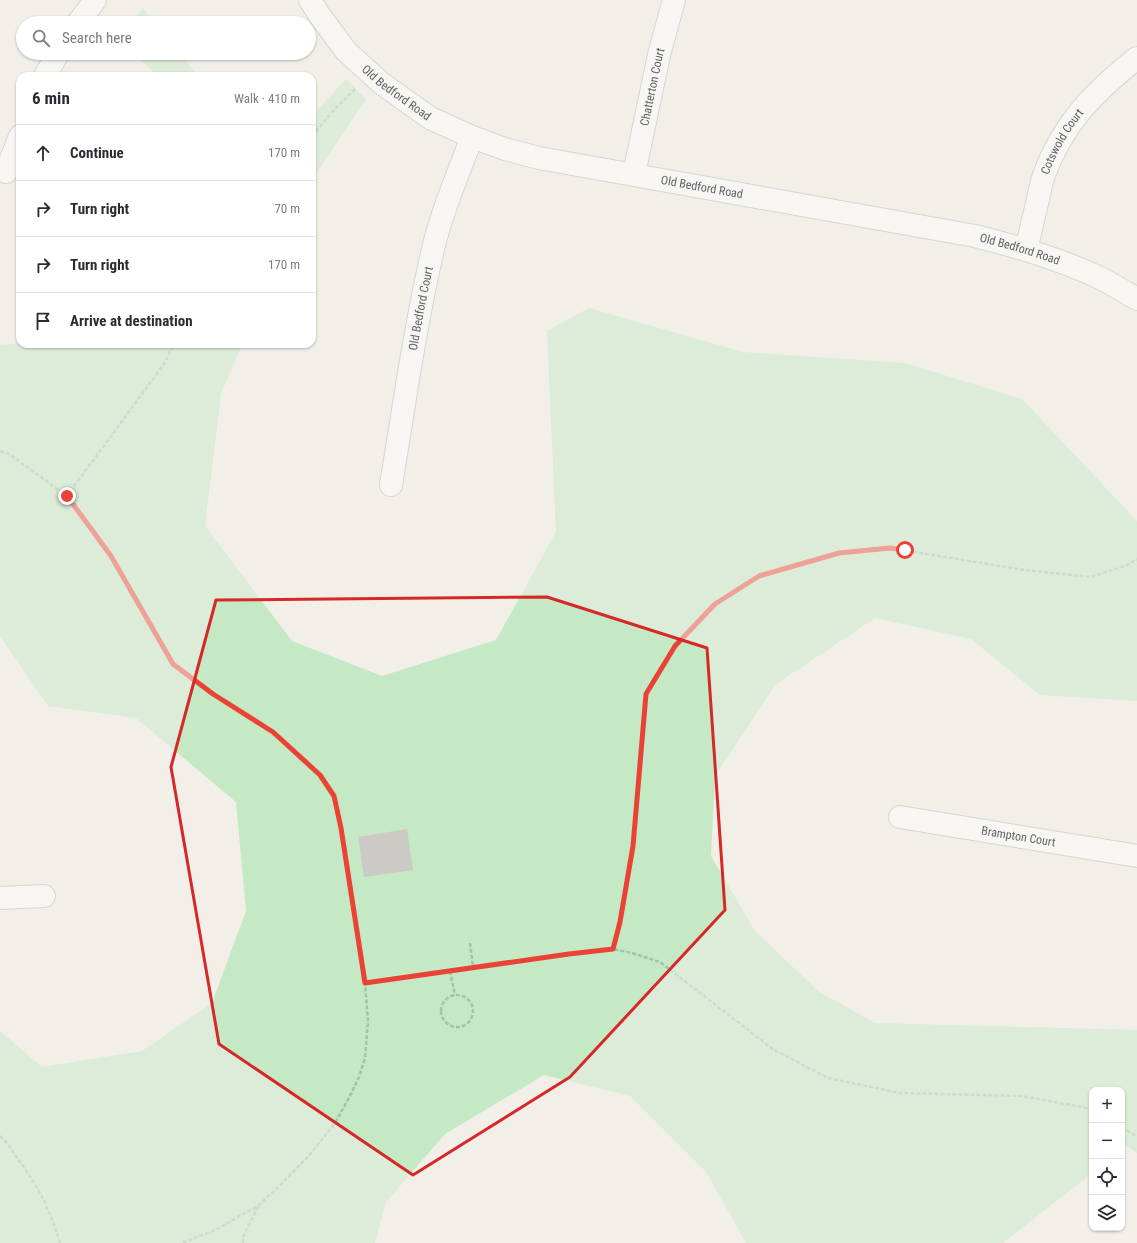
<!DOCTYPE html>
<html lang="en">
<head>
<meta charset="utf-8">
<style>
  body { margin:0; font-family:"Roboto Condensed",sans-serif; background:#f7f7f7; color:#2b2b33 }
  .controls { position:absolute; right:12px; bottom:12px; display:grid; overflow:hidden; border-radius:8px; box-shadow:0 1px 3px #0004 }
  .controls button { width:36px; height:36px; display:grid; place-items:center; padding:0; border:0; border-bottom:1px solid #e1e1e2; background:#fff; color:#2b2b33; font:20px sans-serif }
  .stop { position:absolute; width:12px; height:12px; margin:-9px; border:3px solid #ea4335; border-radius:50%; background:#fff }
  .stop.end { background:#ea4335; border-color:#fff; box-shadow:0 1px 4px #0008 }
  .list { margin:0; padding:0; list-style:none }
  h2 { display:flex; justify-content:space-between; align-items:center; height:52px; margin:0; padding:0 16px; font-size:17px }
  h2 small { font-size:13px; font-weight:400; color:#7c7c81 }
  .list li { display:grid; grid-template-columns:26px 1fr auto; gap:12px; align-items:center; box-sizing:border-box; height:56px; padding:0 16px; border-top:1px solid #e1e1e2 }
  .list b { display:block; font-size:15px; white-space:nowrap }
  .list em { font-size:13px; font-style:normal; color:#7c7c81 }
  .icon { flex:none; width:22px; height:22px; fill:none; stroke:currentColor; stroke-width:2; stroke-linecap:round; stroke-linejoin:round }
  .map { position:relative; flex:none; width:1137px; height:1243px; overflow:hidden }
  .search { position:absolute; background:#fff; box-shadow:0 1px 3px #0004; left:16px; top:16px; width:300px; height:44px; display:flex; align-items:center; gap:10px; box-sizing:border-box; padding:0 14px; border-radius:22px; color:#7c7c81; font-size:15px }
  .panel { position:absolute; background:#fff; box-shadow:0 1px 3px #0004; left:16px; top:72px; width:300px; height:276px; border-radius:12px }
  .map>svg:first-child { display:block }
</style>
</head>
<body>
<div class="map">
<svg width="1137" height="1243" viewBox="0 0 1137 1243">
  <rect width="100%" height="100%" fill="#f1efe8"/>
  <path fill="#c5e8c5" d="M 143,8 L 155,23 L 132,23 Z
    M 134,53 L 180,53 L 198,76 L 157,76 Z
    M 346,79 L 366,99 L 312,180 L 312,116 Z
    M 589,308 L 743,352 L 905,363 L 1022,399 L 1137,521 L 1137,701 L 1040,695 L 971,639 L 875,618 L 776,684 L 715,776 L 711,856 L 755,931 L 818,991 L 875,1023 L 1137,1030 L 1137,1153 L 1127,1146 L 1122,1149 L 1122,1090 L 1092,1090 L 1092,1173 L 1003,1243 L 746,1243 L 707,1173 L 630,1096 L 544,1075 L 445,1134 L 386,1202 L 375,1243 L 0,1243 L 0,1031 L 42,1067 L 142,1051 L 212,1003 L 246,911 L 236,802 L 136,718 L 48,706 L 0,636 L 0,345 L 20,343 L 20,344 L 242,344 L 221,394 L 205,526 L 292,641 L 382,676 L 496,640 L 556,532 L 547,331 Z"/>
  <path fill="#cccac5" d="M 407,829 L 413,870 L 364,877 L 358,837 Z"/>
  <g fill="none" stroke-linecap="round" stroke-linejoin="round">
    <defs>
      <g id="minor">
        <path id="s1" d="M 310,0 L 320,16 L 346,51 L 381,83 L 430,118 L 472,137 L 505,149 L 539,158 L 975,236 C 1018,247 1060,259 1100,278 C 1112,284 1125,292 1137,299"/>
        <path d="M 78,23 L 95,0"/>
        <path d="M 45,76 L 58,53"/>
        <path d="M 6,172 L 20,136"/>
        <path id="s2" d="M 634,174 L 659,55 L 674,0"/>
        <path id="s3" d="M 1026,250 C 1030,233 1034,216 1038,199 C 1040,191 1041,183 1044,175 C 1063,123 1094,92 1137,58"/>
        <path id="s4" d="M 391,485 C 404,406 415,327 433,249 C 442,211 458,174 472,137"/>
        <path id="s5" d="M 900,817 L 1137,856"/>
        <path d="M 0,898 L 44,896"/>
      </g>
    </defs>
    <use href="#minor" stroke="#b5b8bc" stroke-width="24"/>
    <path stroke="#9cc7a9" stroke-width="2.5" stroke-dasharray="4 2" stroke-linecap="butt" d="M 312,136 L 334,110 L 355,89
      M 0,451 L 9,454 L 67,496 L 111,556 L 173,664 L 213,694 L 273,732 L 320,775 L 334,796 L 341,828 L 365,983 L 368,1021 L 365,1058 L 359,1077 L 350,1096 L 335,1123 L 308,1157 L 277,1188 L 259,1205 L 217,1229 L 182,1243
      M 67,496 L 164,364 L 174,344
      M 470,943 L 473,967
      M 613,949 L 620,922 L 633,846 L 646,694 L 675,646 L 715,604 L 759,576 L 839,553 L 890,548 L 1025,570 L 1091,577 L 1125,566 L 1137,559
      M 450,971 L 455,995
      M 365,983 L 569,953 L 613,949 L 632,953 L 660,962 L 774,1050 L 828,1078 L 900,1093 L 1022,1096 L 1092,1109
      M441 1011a16 16 0 1 1 32 0a16 16 0 1 1-32 0Z
      M 1122,1127 L 1137,1137
      M 0,1136 C 7,1142 12,1150 17,1158 C 38,1185 50,1210 60,1243
      M 243,1243 L 243,1237 L 259,1205"/>
    <use href="#minor" stroke="#fff" stroke-width="22"/>
  </g>
  <g fill="none" stroke-linecap="round" stroke-linejoin="round">
    <path stroke="#ea4335" stroke-width="5" d="M 67,496 L 111,556 L 173,664 L 213,694 L 273,732 L 320,775 L 334,796 L 341,828 L 365,983 L 569,954 L 613,949 L 620,922 L 633,846 L 646,694 L 675,646 L 715,604 L 759,576 L 839,553 L 890,548 L 905,550"/>
  </g>
  <path d="M0 0H1137V1243H0ZM 547,597 L 707,648 L 725,910 L 570,1077 L 413,1175 L 219,1044 L 171,767 L 216,600 Z" fill="#f1efe8" fill-opacity=".55" fill-rule="evenodd"/>
  <path fill="none" stroke="#d62828" stroke-width="3" stroke-linejoin="round" d="M 547,597 L 707,648 L 725,910 L 570,1077 L 413,1175 L 219,1044 L 171,767 L 216,600 Z"/>
  <g text-anchor="middle" stroke-width="3" stroke-linejoin="round" paint-order="stroke">
    <g font-size="12" fill="#5f6368" stroke="#fff">
      <text dy="4" stroke="none"><textPath href="#s2" startOffset="89">Chatterton Court</textPath></text>
      <text dy="4" stroke="none"><textPath href="#s1" startOffset="128">Old Bedford Road</textPath></text>
      <text dy="4" stroke="none"><textPath href="#s3" startOffset="115">Cotswold Court</textPath></text>
      <text dy="4" stroke="none"><textPath href="#s1" startOffset="452">Old Bedford Road</textPath></text>
      <text dy="4" stroke="none"><textPath href="#s1" startOffset="776">Old Bedford Road</textPath></text>
      <text dy="4" stroke="none"><textPath href="#s4" startOffset="179">Old Bedford Court</textPath></text>
      <text dy="4" stroke="none"><textPath href="#s5" startOffset="120">Brampton Court</textPath></text>
    </g>
  </g>
</svg>
<div class="controls">
<button>+</button>
<button>−</button>
<button><svg class="icon" aria-label="locate" viewBox="0 0 24 24"><circle cx="12" cy="12" r="6"/><path d="M12 2v4M12 18v4M2 12h4M18 12h4"/></svg></button>
<button><svg class="icon" aria-label="layers" viewBox="0 0 24 24"><path d="M12 4l9 5-9 5-9-5zM3 14l9 5 9-5"/></svg></button>
</div>
<div class="stop" style="left:905px;top:550px"></div>
<div class="stop end" style="left:67px;top:496px"></div>
<div class="search"><svg class="icon" aria-label="search" viewBox="0 0 24 24"><circle cx="10" cy="10" r="6"/><path d="M15 15l6 6"/></svg>Search here</div>
<section class="panel">
<h2>6 min<small>Walk · 410 m</small></h2>
<ul class="list">
<li><svg class="icon" aria-label="ahead" viewBox="0 0 24 24"><path d="M12 20V5M6 11l6-6 6 6"/></svg><div><b>Continue</b></div><em>170 m</em></li>
<li><svg class="icon" aria-label="right" viewBox="0 0 24 24"><path d="M7 20v-9h11M14 6l5 5-5 5"/></svg><div><b>Turn right</b></div><em>70 m</em></li>
<li><svg class="icon" aria-label="right" viewBox="0 0 24 24"><path d="M7 20v-9h11M14 6l5 5-5 5"/></svg><div><b>Turn right</b></div><em>170 m</em></li>
<li><svg class="icon" aria-label="arrive" viewBox="0 0 24 24"><path d="M6 21V4h12l-3 4 3 4H6"/></svg><div><b>Arrive at destination</b></div></li>
</ul>
</section>
</div>
</body>
</html>
